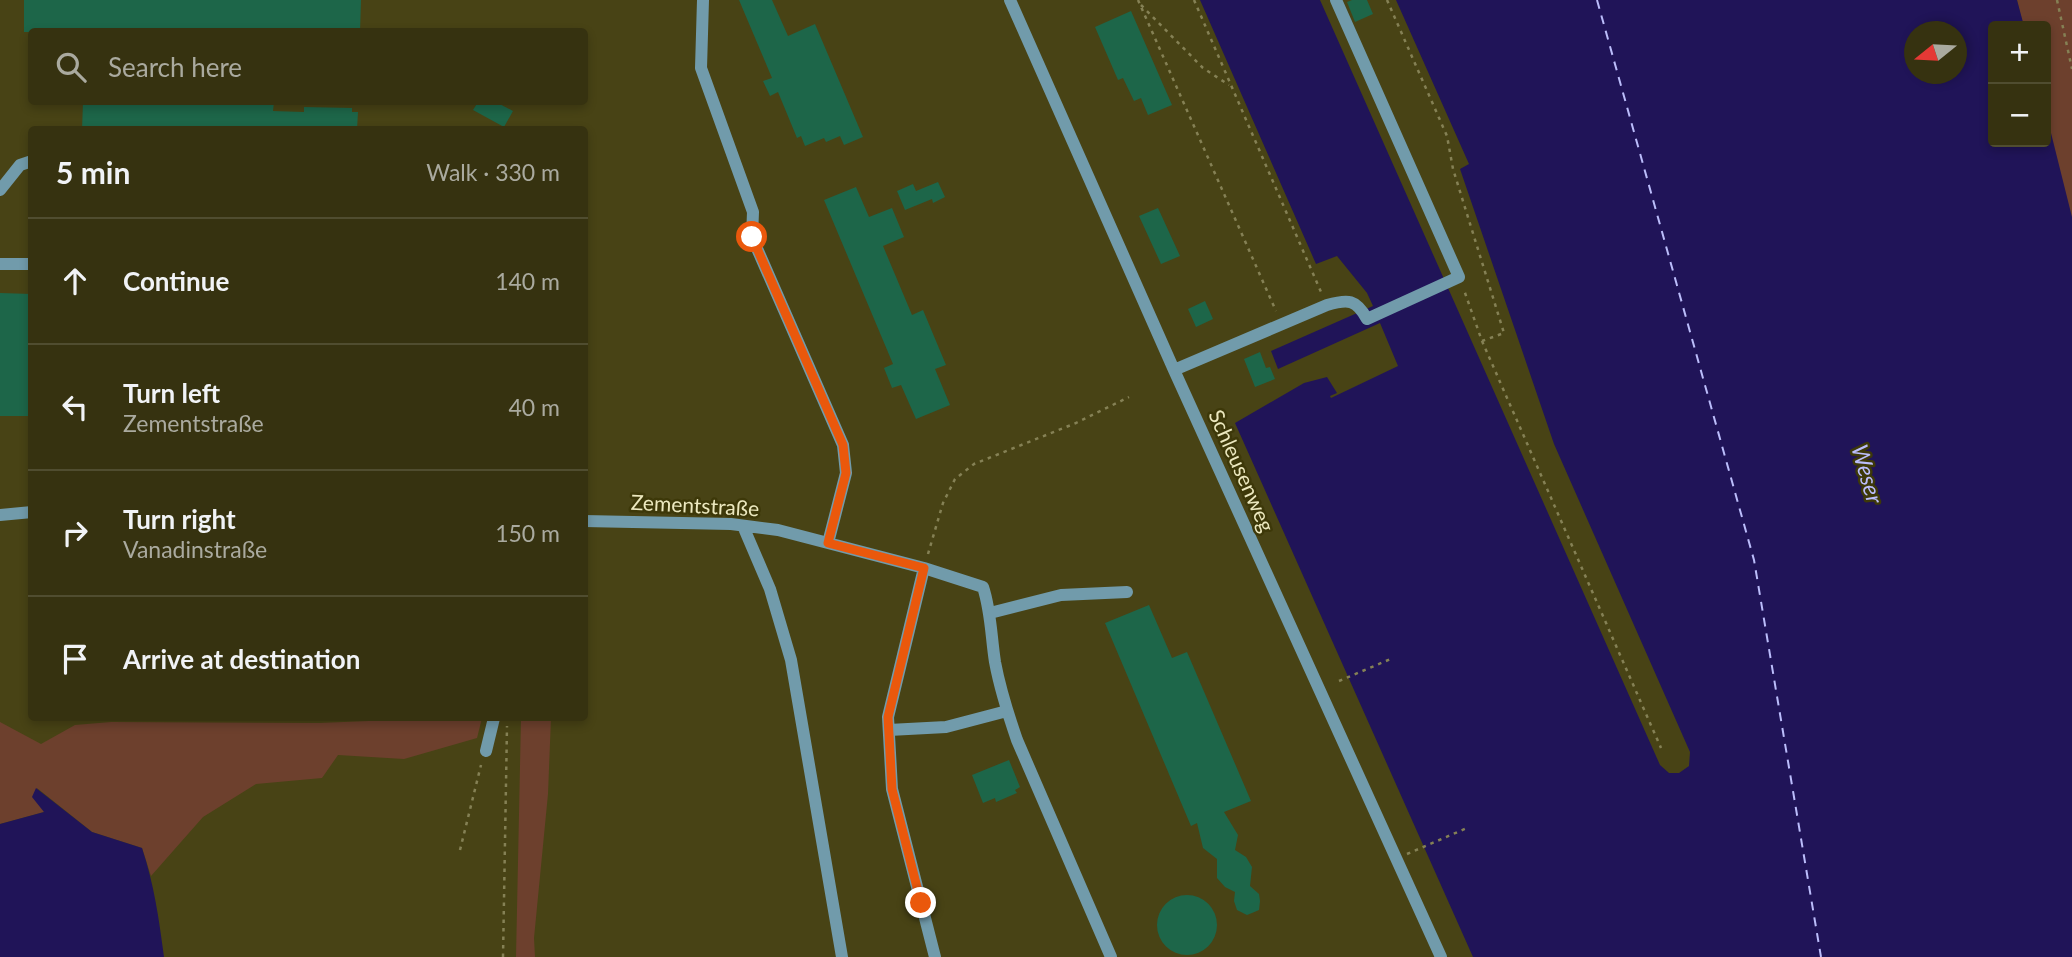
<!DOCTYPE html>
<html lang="en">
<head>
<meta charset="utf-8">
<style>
  body { margin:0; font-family:Lato,sans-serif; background:#3d3a19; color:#f1f3f6 }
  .controls { position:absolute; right:21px; top:21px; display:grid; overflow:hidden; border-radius:7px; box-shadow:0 4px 10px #0003 }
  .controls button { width:63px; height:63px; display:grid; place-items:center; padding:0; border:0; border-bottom:2px solid #504d30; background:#363210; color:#f1f3f6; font:35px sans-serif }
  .compass { position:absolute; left:1904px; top:21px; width:63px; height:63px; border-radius:50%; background:#363210; box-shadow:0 4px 10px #0003; rotate:252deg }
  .stop { position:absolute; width:21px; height:21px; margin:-16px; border:5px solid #ea580c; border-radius:50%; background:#fff }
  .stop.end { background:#ea580c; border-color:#fff; box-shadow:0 2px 7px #0008 }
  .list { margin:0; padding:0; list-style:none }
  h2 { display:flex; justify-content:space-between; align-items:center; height:91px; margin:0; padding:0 28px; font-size:30px }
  h2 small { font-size:23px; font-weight:400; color:#aaaa9f }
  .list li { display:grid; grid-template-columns:46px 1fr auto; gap:21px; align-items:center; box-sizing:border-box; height:126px; padding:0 28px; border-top:2px solid #504d30 }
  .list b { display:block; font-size:26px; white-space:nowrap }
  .list p { margin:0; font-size:23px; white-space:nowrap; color:#aaaa9f }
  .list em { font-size:23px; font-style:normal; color:#aaaa9f }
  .icon { flex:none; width:38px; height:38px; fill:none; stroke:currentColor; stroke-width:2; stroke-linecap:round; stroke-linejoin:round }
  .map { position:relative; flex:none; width:2072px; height:957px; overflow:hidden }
  .search { position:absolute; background:#363210; box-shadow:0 4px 10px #0003; left:28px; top:28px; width:560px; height:77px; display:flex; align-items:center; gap:18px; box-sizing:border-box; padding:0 24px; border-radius:7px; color:#aaaa9f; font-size:26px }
  .panel { position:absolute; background:#363210; box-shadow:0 4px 10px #0003; left:28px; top:126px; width:560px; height:595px; border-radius:7px }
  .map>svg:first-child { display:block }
</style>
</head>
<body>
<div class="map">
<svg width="2072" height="957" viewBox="0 0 2072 957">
  <rect width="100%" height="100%" fill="#484315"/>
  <path fill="#6d402d" d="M 2017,0 L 2072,0 L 2072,231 L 2046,122 L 2046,26 L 2023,26 Z
    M 394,718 L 482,718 L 477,738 L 404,759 L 338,755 L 322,778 L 256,784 L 203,817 L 151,876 L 142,848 L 92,832 L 37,788 L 44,812 L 0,824 L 0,722 L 41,744 L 75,725 L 111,722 L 319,723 L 393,720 Z
    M 521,718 L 551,718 L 548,794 L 534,938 L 535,957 L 516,957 Z"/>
  <path fill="#201458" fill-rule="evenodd" d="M 1200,0 L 1320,0 L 1660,765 L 1669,773 L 1679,773 L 1689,766 L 1690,752 L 1554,444 L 1460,169 L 1469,164 L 1396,0 L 2017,0 L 2024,26 L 1993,26 L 1993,142 L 2046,142 L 2046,113 L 2072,217 L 2072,957 L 1473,957 L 1235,423 L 1304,383 L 1327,377 L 1337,393 L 1330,396 L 1331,398 L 1398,366 L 1380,323 L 1278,369 L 1271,351 L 1373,306 L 1367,293 L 1337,256 L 1316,264 ZM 1914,32 L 1956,32 L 1956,74 L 1914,74 Z
    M 36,788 L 92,832 L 142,848 C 154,884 159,919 164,957 L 0,957 L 0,824 L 44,812 L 32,797 Z"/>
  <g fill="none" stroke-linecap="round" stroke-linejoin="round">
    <path stroke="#bbbdfb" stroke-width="2" stroke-dasharray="9 7" stroke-linecap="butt" d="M 1597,0 L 1754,560 L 1821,957"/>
  </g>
  <path fill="#1d6649" d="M 24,0 L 361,0 L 360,32 L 24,32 Z
    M 739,0 L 772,0 L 788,36 L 815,24 L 863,137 L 844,145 L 840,136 L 826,142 L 824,138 L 805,146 L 801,136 L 797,138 L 778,92 L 770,96 L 763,81 L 772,78 Z
    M 1352,0 L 1367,0 L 1373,14 L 1355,22 L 1347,2 Z
    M 1131,11 L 1172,105 L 1148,115 L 1141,98 L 1134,101 L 1123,78 L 1118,80 L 1095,27 Z
    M 83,102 L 274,102 L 273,111 L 304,112 L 304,107 L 352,108 L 352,112 L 358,112 L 357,130 L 82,130 Z
    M 478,102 L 496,102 L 513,111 L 504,127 L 473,110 Z
    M 938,182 L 945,197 L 933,203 L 932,199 L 905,210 L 897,191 L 913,184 L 916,191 Z
    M 856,187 L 869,217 L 892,208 L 904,237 L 883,246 L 912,315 L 923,310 L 946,365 L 935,369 L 950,405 L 916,419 L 901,385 L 892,388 L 884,368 L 893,364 L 824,200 Z
    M 1158,208 L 1180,256 L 1161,264 L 1139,216 Z
    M 0,293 L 32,294 L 32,416 L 0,416 Z
    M 1205,301 L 1213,319 L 1196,327 L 1188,309 Z
    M 1260,352 L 1266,368 L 1270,367 L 1275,379 L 1255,387 L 1244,359 Z
    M 1149,605 L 1172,658 L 1187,652 L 1251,801 L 1224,812 L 1238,835 L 1235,850 L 1246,857 L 1252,867 L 1250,886 L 1259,894 L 1260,901 L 1259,910 L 1252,913 L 1247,915 L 1237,910 L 1234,901 L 1235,892 L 1225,887 L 1217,878 L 1217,859 L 1203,848 L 1197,823 L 1191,826 L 1105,623 Z
    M 1009,760 L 1020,787 L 1015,790 L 1017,793 L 996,802 L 995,798 L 983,803 L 972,775 Z
    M1157 925a30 30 0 1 1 60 0a30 30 0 1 1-60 0Z"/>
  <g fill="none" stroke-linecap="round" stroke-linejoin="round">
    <path stroke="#858155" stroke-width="2.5" stroke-dasharray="3.5 5" stroke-linecap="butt" d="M 1138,0 L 1276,311
      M 1194,0 L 1321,292
      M 1387,0 L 1447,136 L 1453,169 L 1504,333 L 1482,341 L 1464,290
      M 2057,0 L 2072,69
      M 1141,5 L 1203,68 L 1229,85
      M 1482,341 L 1661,748
      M 928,554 L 943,503 L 955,479 L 974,464 L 1076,423 L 1129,397
      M 1339,681 L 1393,658
      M 460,850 L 481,765
      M 1407,854 L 1467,828
      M 503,957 L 507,726"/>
    <path stroke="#719bab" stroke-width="12" d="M 703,0 L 701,68 L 753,212 L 752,237 L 843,445 L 846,473 L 828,543
      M 1010,0 L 1174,370 L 1441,957
      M 0,190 L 20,165 L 32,161
      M 0,264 L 32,264
      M 1174,370 L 1327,305 C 1348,299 1356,299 1367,319 L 1459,277 L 1336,0
      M 0,515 L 32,512
      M 584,521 L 731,524 L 778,530 L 924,568 L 983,587 C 991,611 991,636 995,662 C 1000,689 1008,714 1017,740 L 1111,957
      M 743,526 L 770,589 L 791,660 L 842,957
      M 924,568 L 888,717 L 892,789 L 935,957
      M 990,613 L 1061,595 L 1127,592
      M 889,730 L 946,727 L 1007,711
      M 486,751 L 494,718"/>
  </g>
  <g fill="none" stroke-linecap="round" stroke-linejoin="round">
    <path stroke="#ea580c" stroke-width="9" d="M 752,237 L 843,445 L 846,473 L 828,543 L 924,568 L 888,717 L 892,789 L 921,903"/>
  </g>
  <g text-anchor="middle" stroke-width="5" stroke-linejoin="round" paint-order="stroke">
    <g font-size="21" fill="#ece8bf" stroke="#3d3809">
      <text transform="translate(1241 471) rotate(66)" y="7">Schleusenweg</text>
      <text transform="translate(695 506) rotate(3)" y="7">Zementstraße</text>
    </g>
    <g font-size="23" font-style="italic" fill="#bbbdfb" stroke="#3d3809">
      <text transform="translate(1867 474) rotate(74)" y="8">Weser</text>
    </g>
  </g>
</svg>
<div class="controls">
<button>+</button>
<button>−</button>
</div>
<svg class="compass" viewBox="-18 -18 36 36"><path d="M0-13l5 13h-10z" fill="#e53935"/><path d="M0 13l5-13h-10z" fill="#aaaa9f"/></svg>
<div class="stop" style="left:752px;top:237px"></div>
<div class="stop end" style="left:921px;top:903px"></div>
<div class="search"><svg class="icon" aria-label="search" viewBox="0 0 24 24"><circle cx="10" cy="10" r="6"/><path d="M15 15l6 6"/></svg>Search here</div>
<section class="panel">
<h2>5 min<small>Walk · 330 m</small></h2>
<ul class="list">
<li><svg class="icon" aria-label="ahead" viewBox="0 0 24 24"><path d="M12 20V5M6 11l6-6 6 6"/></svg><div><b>Continue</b></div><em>140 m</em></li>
<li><svg class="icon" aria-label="left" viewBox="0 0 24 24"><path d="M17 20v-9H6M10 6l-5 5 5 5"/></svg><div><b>Turn left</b><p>Zementstraße</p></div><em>40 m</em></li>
<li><svg class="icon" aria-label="right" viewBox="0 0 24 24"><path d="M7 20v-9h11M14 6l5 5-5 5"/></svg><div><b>Turn right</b><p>Vanadinstraße</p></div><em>150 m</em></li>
<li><svg class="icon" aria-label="arrive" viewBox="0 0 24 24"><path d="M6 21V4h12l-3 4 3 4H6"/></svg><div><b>Arrive at destination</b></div></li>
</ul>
</section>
</div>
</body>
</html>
